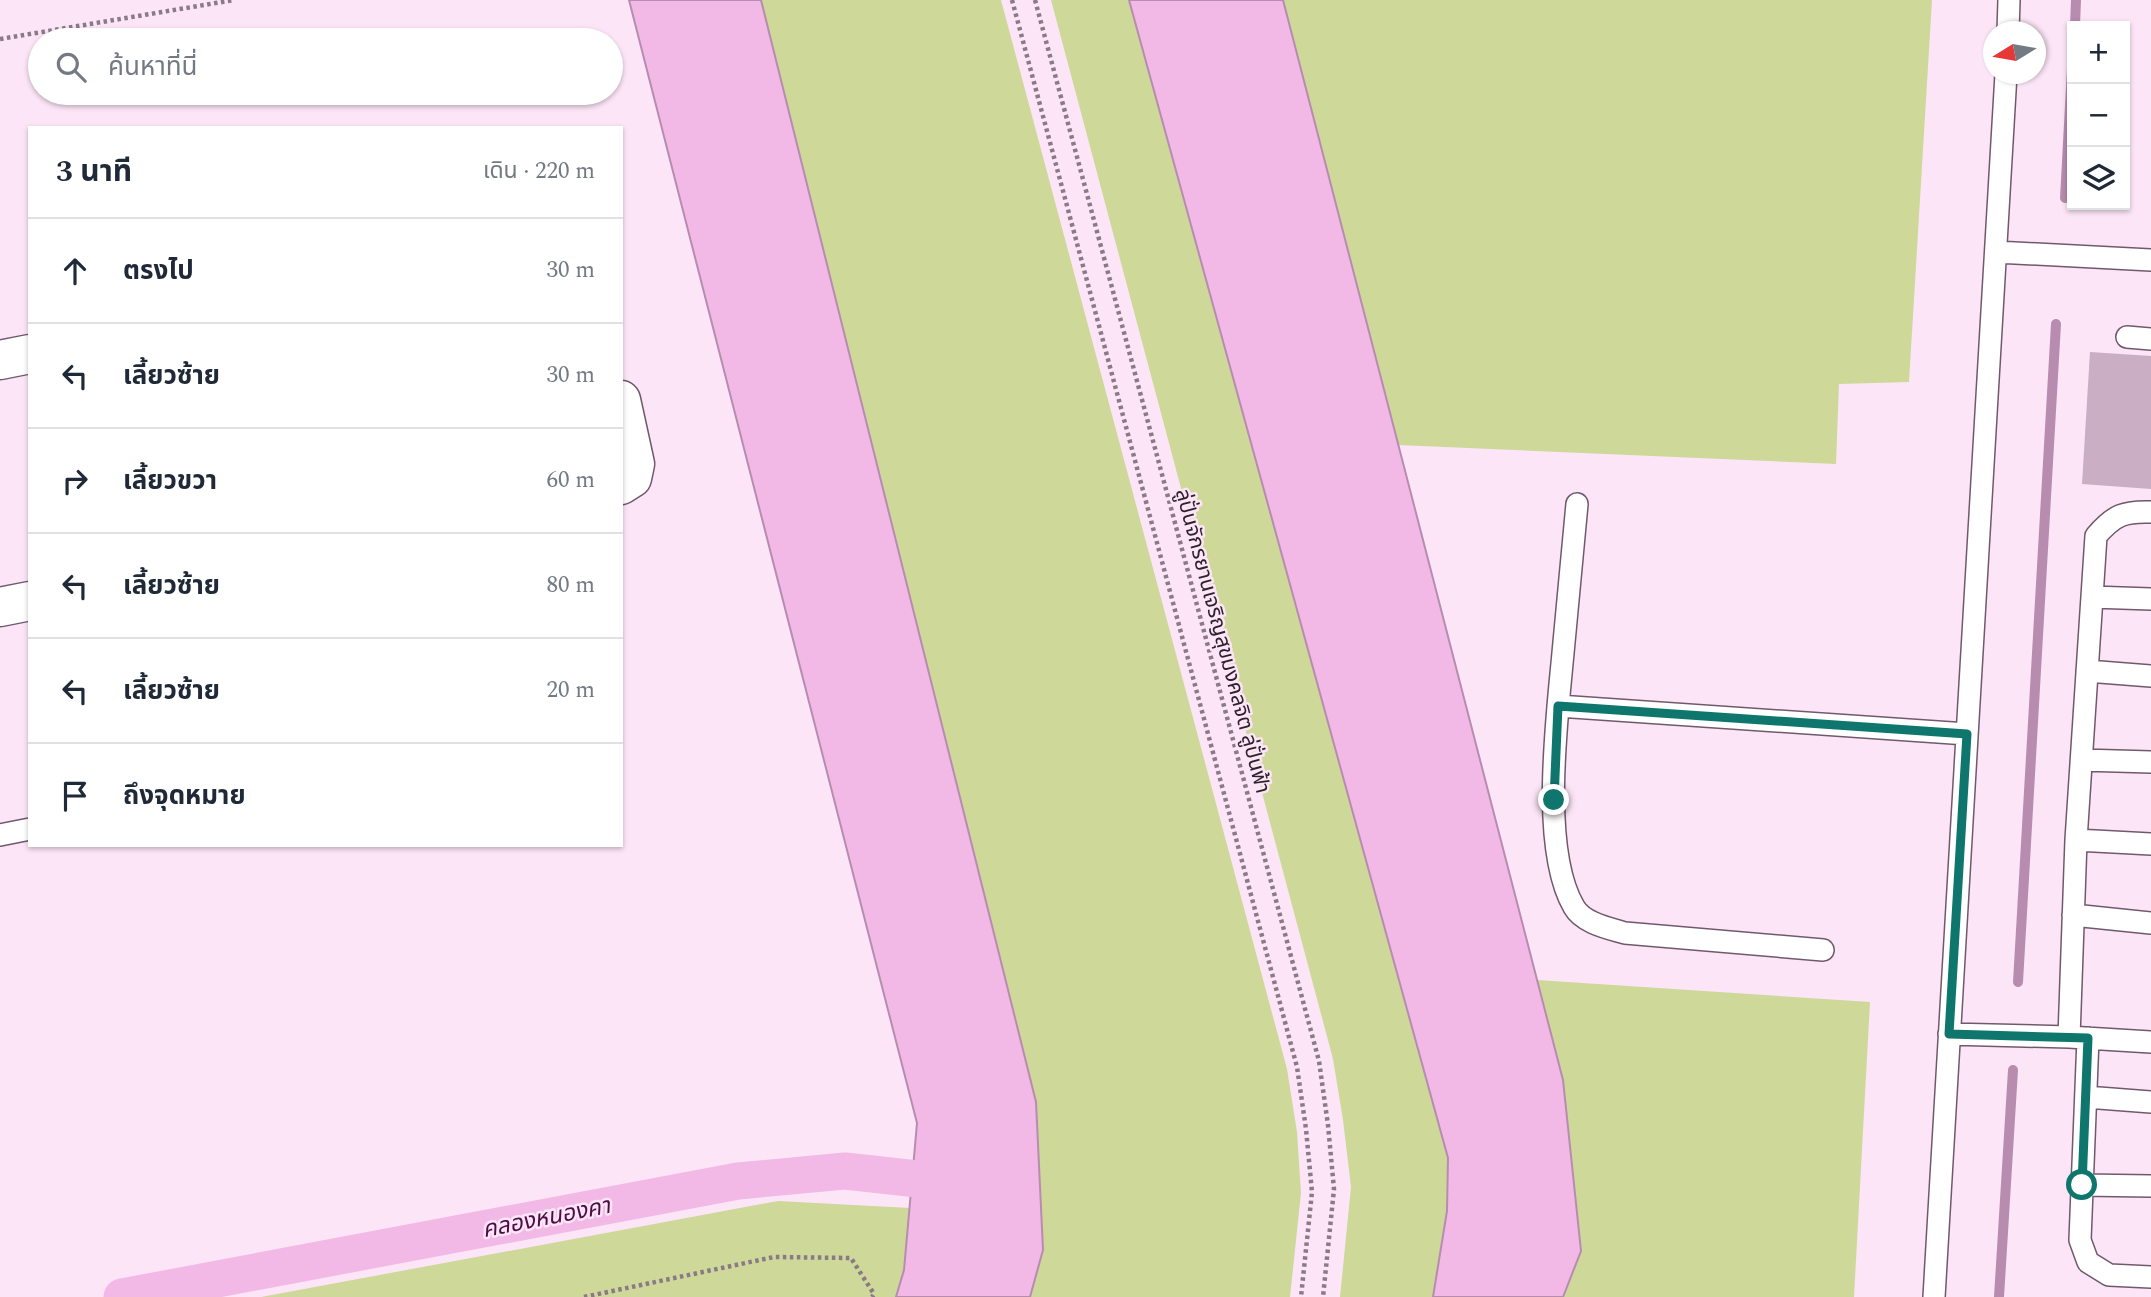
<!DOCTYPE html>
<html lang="th">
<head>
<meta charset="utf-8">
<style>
  body { margin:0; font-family:Spectral,"Noto Sans Thai",serif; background:#f2f2f3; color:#1f2937 }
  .controls { position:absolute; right:21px; top:21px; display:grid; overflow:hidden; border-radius:0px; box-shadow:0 2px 5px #0004 }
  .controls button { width:63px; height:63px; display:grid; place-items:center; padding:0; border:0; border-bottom:2px solid #e0e1e3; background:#fff; color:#1f2937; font:35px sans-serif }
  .compass { position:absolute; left:1983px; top:21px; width:63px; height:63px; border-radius:50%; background:#fff; box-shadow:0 2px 5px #0004; rotate:259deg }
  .stop { position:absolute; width:21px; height:21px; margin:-16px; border:5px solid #0f766e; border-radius:50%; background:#fff }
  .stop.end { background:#0f766e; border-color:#fff; box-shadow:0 2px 7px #0008 }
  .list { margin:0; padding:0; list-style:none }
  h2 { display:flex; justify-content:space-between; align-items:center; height:91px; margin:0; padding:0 28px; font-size:30px }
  h2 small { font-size:23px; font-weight:400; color:#747a83 }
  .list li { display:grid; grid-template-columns:46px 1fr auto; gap:21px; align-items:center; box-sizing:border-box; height:105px; padding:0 28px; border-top:2px solid #e0e1e3 }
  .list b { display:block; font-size:26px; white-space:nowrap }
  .list em { font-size:23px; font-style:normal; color:#747a83 }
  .icon { flex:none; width:38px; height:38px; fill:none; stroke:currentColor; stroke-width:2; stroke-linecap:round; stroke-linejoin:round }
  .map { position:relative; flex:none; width:2151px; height:1297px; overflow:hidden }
  .search { position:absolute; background:#fff; box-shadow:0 2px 5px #0004; left:28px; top:28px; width:595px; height:77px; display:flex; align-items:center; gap:18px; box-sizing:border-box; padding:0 24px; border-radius:38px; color:#747a83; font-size:26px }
  .panel { position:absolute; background:#fff; box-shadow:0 2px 5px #0004; left:28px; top:126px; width:595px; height:721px; border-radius:0px }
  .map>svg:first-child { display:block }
</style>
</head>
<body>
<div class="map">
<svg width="2151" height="1297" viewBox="0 0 2151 1297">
  <rect width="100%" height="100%" fill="#fce5f7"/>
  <path fill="#ced899" d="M 761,0 L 1001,0 L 1287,1069 L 1297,1132 L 1301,1193 L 1290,1297 L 1030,1297 L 1043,1250 Z
    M 1051,0 L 1129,0 L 1448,1159 L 1447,1211 L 1433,1297 L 1340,1297 L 1351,1187 L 1343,1120 L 1333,1059 Z
    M 1283,0 L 1932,0 L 1909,382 L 1839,384 L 1836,464 L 1398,445 Z
    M 1537,980 L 1870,1002 L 1854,1297 L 1563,1297 L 1581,1251 L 1563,1080 Z
    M 778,1201 L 910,1208 L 904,1270 L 896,1297 L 261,1297 Z"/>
  <path fill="#f2b9e7" stroke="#b78caf" stroke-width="2" d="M 629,0 L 761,0 L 1036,1102 L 1043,1250 L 1030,1297 L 896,1297 L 904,1270 L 917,1123 Z
    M 1129,0 L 1283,0 L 1563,1080 L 1581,1251 L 1563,1297 L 1433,1297 L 1447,1211 L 1448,1158 Z"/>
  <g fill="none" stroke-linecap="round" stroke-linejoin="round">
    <path stroke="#b78caf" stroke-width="10" d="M 2075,26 L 2076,0
      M 2065,198 L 2072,69
      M 2018,982 L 2056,324
      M 1999,1297 L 2013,1070"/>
    <path stroke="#f2b9e7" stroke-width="37" d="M 122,1297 L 738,1181 L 845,1171 L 963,1184"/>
  </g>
  <path fill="#caaec4" d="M 2090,352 L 2151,356 L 2151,489 L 2082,484 Z"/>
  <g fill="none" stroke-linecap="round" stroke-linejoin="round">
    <defs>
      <path id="lane" d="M 2008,32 L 2009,0
        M 1996,252 L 2151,260
        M 2127,337 L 2151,339
        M 1577,504 C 1572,554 1568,604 1563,653 C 1557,719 1540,849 1574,907 C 1583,923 1608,928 1625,933 L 1823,950
        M 2092,597 L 2151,599
        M 2087,671 L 2151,676
        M 1558,706 L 1967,734
        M 2082,760 L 2151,762
        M 0,835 L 30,829
        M 2076,840 L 2151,844
        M 2073,915 L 2151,923
        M 1949,1034 L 2069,1037 L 2151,1042
        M 2069,1037 L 2076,840 L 2096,536 C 2114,515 2124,511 2151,512
        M 2088,1038 L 2080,1240 L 2088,1262 L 2109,1275 L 2151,1277
        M 2086,1097 L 2151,1102
        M 2082,1185 L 2151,1186
        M 1934,1297 L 2006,74"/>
      <path id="street" d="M 0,360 L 30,354
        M 621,400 L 635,464 L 632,478 L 621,485
        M 0,607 L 30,601"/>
    </defs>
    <use href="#lane" stroke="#71596d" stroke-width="24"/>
    <use href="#street" stroke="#71596d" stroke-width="41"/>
    <path stroke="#8a7a87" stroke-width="4.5" stroke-dasharray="3.5 3.5" stroke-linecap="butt" d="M 1012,0 L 1297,1067 L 1306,1129 L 1312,1192 L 1301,1297
      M 1035,0 L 1319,1061 L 1328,1125 L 1334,1189 L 1323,1297
      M 0,39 L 234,0
      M 584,1297 L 774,1257 L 851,1258 L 874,1294 L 872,1297"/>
    <use href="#lane" stroke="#fff" stroke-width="21"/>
    <use href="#street" stroke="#fff" stroke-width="38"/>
  </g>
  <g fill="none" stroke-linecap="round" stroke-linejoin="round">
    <path stroke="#0f766e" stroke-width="9" d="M 1554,800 L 1558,706 L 1967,734 L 1949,1034 L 2088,1038 L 2082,1185"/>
  </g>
  <g text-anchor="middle" stroke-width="5" stroke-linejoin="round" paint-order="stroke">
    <g font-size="21" fill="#2d222b" stroke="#fce5f7">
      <text transform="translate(1223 641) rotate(75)" y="7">ลู่ปั่นจักรยานเจริญสุขมงคลจิต ลู่ปั่นฟ้า</text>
    </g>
    <g font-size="23" font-style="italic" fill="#4e0c47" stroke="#fce5f7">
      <text transform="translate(546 1217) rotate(-11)" y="8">คลองหนองคา</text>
    </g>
  </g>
</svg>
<div class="controls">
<button>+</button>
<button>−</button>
<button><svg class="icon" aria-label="layers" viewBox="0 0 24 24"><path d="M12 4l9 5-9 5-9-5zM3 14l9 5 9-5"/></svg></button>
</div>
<svg class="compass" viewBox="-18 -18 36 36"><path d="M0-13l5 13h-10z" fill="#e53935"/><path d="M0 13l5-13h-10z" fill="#747a83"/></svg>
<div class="stop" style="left:2082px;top:1185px"></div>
<div class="stop end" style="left:1554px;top:800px"></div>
<div class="search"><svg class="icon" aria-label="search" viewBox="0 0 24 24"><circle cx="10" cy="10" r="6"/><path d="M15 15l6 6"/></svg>ค้นหาที่นี่</div>
<section class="panel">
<h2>3 นาที<small>เดิน · 220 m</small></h2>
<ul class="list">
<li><svg class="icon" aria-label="ahead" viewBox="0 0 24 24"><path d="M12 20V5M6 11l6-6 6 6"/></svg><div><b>ตรงไป</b></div><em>30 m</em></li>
<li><svg class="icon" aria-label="left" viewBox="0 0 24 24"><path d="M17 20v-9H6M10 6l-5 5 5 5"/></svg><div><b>เลี้ยวซ้าย</b></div><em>30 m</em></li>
<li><svg class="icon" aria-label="right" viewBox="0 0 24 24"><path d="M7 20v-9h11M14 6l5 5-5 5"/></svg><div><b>เลี้ยวขวา</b></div><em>60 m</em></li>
<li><svg class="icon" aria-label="left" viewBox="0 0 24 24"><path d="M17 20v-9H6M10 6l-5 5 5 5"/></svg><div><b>เลี้ยวซ้าย</b></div><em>80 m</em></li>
<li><svg class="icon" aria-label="left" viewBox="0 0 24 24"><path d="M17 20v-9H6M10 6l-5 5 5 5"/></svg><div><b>เลี้ยวซ้าย</b></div><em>20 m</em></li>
<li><svg class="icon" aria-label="arrive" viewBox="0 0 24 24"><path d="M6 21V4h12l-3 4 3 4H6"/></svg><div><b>ถึงจุดหมาย</b></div></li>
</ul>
</section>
</div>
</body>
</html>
